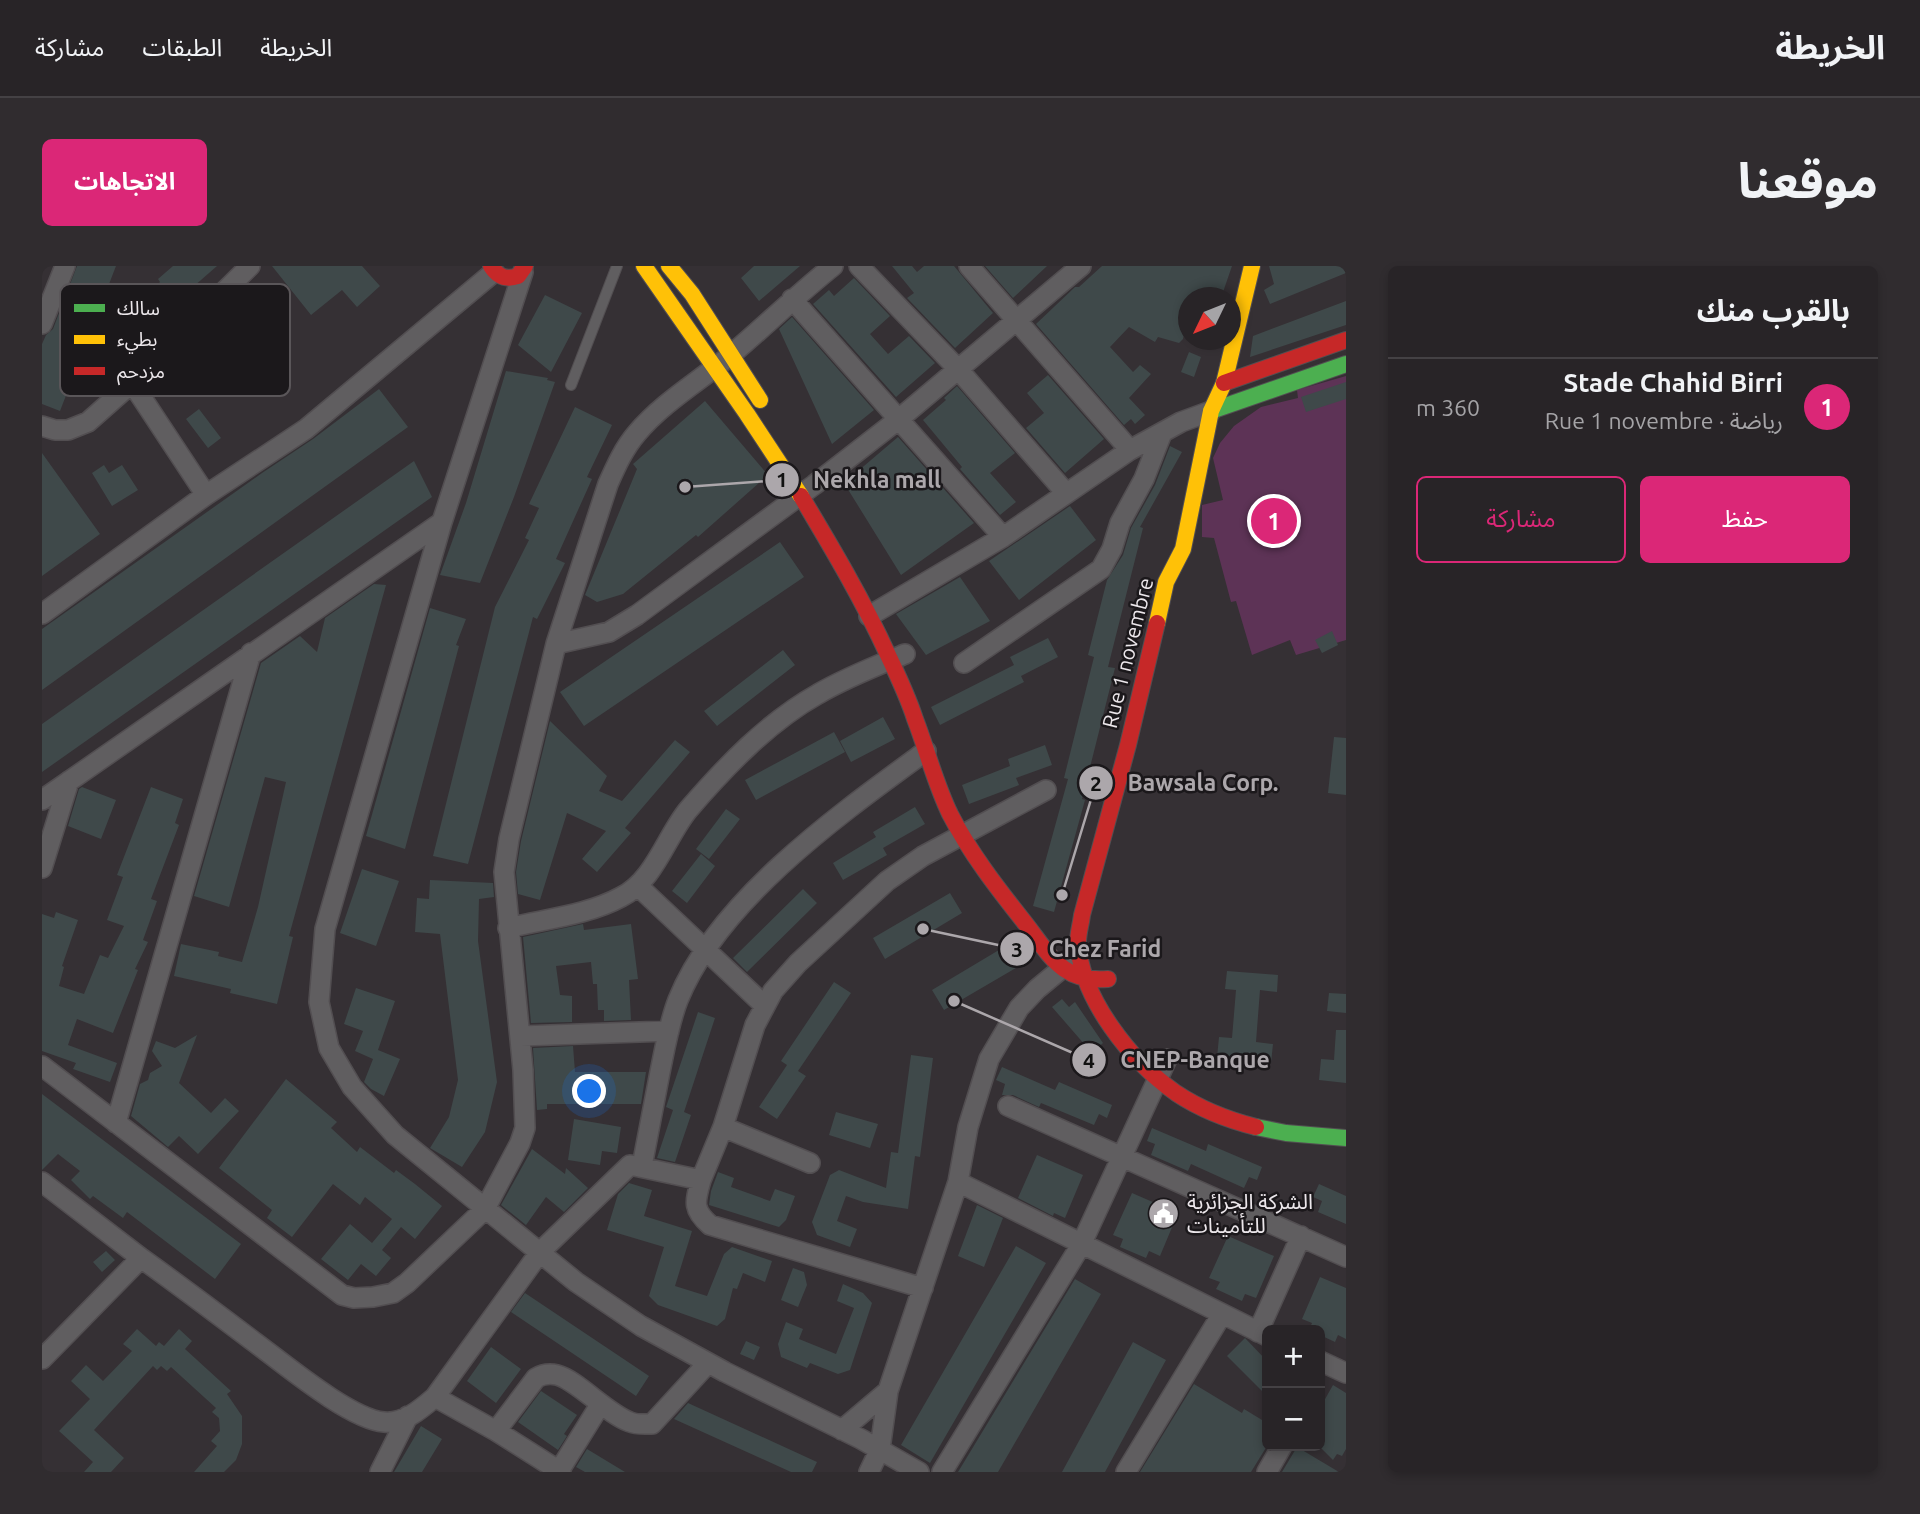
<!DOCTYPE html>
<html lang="ar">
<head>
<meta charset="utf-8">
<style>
  body { margin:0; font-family:Ubuntu,"Noto Sans Arabic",sans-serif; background:#302c2f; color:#f1f3f6; direction:rtl }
  .controls { position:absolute; right:21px; bottom:21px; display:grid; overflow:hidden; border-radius:10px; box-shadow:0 4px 10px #0003 }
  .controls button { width:63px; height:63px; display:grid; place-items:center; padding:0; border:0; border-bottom:2px solid #444144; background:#282427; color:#f1f3f6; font:35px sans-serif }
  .compass { position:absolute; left:1136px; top:21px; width:63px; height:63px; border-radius:50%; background:#282427; box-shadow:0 4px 10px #0003; rotate:227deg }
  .you { position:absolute; left:548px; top:826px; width:24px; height:24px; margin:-18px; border:5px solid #fff; border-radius:50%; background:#1a73e8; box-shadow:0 0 0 10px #1a73e833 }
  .badge { display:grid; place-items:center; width:46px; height:46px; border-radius:50%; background:#db2777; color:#fff; font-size:23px; font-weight:700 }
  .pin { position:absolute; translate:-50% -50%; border:4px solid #fff; box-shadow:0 2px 7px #0006 }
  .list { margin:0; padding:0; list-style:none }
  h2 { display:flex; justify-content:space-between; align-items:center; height:91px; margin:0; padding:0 28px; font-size:30px }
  h2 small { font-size:23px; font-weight:400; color:#a5a4a7 }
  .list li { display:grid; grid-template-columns:46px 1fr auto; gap:21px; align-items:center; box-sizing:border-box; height:98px; padding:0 28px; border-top:2px solid #444144 }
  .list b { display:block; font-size:26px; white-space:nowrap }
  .list p { margin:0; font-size:23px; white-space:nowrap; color:#a5a4a7 }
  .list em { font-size:23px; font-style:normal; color:#a5a4a7 }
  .actions { display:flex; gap:14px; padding:21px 28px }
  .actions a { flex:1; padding:16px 0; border:2px solid #db2777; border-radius:10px; text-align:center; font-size:24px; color:#db2777 }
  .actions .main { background:#db2777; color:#fff }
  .map { position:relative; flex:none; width:1304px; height:1206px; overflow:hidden; direction:ltr; border-radius:10px }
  header { display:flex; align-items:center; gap:42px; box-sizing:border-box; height:98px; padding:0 35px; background:#282427; border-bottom:2px solid #444144 }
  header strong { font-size:33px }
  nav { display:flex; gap:38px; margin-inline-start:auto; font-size:24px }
  .intro { display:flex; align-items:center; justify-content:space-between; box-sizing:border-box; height:168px; padding:0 42px }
  h1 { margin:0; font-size:49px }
  .button { padding:18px 32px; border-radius:10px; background:#db2777; color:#fff; font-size:24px; font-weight:700 }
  main { display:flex; gap:42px; padding:0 42px }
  aside { flex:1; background:#282427; border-radius:10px; box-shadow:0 4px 10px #0003 }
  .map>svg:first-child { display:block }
</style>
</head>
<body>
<header>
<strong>الخريطة</strong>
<nav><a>الخريطة</a><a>الطبقات</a><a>مشاركة</a></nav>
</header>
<div class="intro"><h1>موقعنا</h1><a class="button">الاتجاهات</a></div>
<main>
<aside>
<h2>بالقرب منك<small></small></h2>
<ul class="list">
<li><span class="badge">1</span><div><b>Stade Chahid Birri</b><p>رياضة · Rue 1 novembre</p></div><em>360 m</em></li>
</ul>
<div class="actions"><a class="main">حفظ</a><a>مشاركة</a></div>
</aside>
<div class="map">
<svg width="1304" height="1206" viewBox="0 0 1304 1206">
  <rect width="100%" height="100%" fill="#353034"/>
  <path fill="#5d3356" d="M 1304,110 L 1304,374 L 1254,389 L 1248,374 L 1210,389 L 1194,335 L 1189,336 L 1172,272 L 1160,271 L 1160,239 L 1181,234 L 1171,192 L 1178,177 L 1192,160 L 1219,141 L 1256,132 L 1255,124 Z"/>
  <path fill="#3f494a" d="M 35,0 L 74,0 L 18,145 L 0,138 L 0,78 L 4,69 L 11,63 Z
    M 131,0 L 175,0 L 135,35 L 137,38 L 79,89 L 61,68 L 111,24 L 118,16 L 116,13 Z
    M 230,0 L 320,0 L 338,20 L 315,41 L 300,24 L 269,49 Z
    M 712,0 L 758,0 L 717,35 L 699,12 Z
    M 850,0 L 870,0 L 875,6 L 882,0 L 912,0 L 951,47 L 913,82 L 865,32 L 872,27 Z
    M 943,0 L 1005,0 L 971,32 Z
    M 1060,0 L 1190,0 L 1179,32 L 1146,32 L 1146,50 L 1141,73 L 1137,77 L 1116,71 L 1113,76 L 1087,61 L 1068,81 L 1091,106 L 1098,99 L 1109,108 L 1087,132 L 1103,149 L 1093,158 L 1089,153 L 1082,159 L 994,58 L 1033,21 L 1037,21 Z
    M 1227,0 L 1304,0 L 1304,7 L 1228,38 L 1222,24 L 1232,18 Z
    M 812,12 L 848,50 L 828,68 L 846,88 L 867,70 L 893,97 L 854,131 L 771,38 L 787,24 L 792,30 Z
    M 503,29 L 540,47 L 509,106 L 476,79 Z
    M 1304,35 L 1304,59 L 1208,91 L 1211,70 Z
    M 750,51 L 832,144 L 790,178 L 737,63 Z
    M 1147,86 L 1159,91 L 1152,111 L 1139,106 Z
    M 464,105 L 506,112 L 505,114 L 513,116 L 472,231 L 438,317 L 398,309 L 424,237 Z
    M 1006,109 L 1062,173 L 1023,207 L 984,162 L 1002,147 L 985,127 Z
    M 1304,116 L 1304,133 L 1264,146 L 1259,131 Z
    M 915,120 L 973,187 L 948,207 L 974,236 L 958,249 L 918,203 L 920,201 L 881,154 L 904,134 L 902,132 Z
    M 337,123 L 366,161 L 0,424 L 0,363 L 220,207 L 271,173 Z
    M 663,135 L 726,209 L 656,271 L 654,269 L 581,328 L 555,336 L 543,329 L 595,203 L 591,198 Z
    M 533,141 L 570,159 L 545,211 L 550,213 L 514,293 L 523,297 L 495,353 L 491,351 L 426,598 L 391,590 L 453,341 L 487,274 L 483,272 L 497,242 L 487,238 Z
    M 157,143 L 179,172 L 166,182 L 144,153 Z
    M 856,171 L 932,257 L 859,309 L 802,217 Z
    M 1128,180 L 1140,186 L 1098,261 L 1101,262 L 1066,401 L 1073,402 L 1040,533 L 1043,534 L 1012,646 L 991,640 L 1026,513 L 1022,512 L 1052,391 L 1046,389 L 1065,314 L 1081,289 L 1089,262 L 1113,219 Z
    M 0,187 L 58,268 L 0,310 Z
    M 372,195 L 390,231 L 0,506 L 0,458 Z
    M 62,199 L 67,207 L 80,199 L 96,224 L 70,240 L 50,207 Z
    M 1028,240 L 1054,274 L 977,334 L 947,295 Z
    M 738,276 L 762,311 L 542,460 L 518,426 Z
    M 918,311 L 948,355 L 884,389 L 854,348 Z
    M 332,318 L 344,319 L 247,670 L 251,671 L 235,738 L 188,727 L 189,723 L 132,710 L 139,678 L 177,686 L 176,690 L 200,696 L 216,641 L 244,516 L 223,511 L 187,641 L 152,630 L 219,397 L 258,370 L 275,386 L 283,352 Z
    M 388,342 L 424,353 L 414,379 L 417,380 L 363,583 L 324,570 Z
    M 1290,365 L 1296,379 L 1280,387 L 1273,374 Z
    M 1006,372 L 1016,391 L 979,410 L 982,416 L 898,459 L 889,441 L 972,399 L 968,391 Z
    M 741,384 L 753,399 L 675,460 L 662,445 Z
    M 841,451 L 853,473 L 809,496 L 798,475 Z
    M 508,455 L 565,510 L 557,525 L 580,535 L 633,474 L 648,486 L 583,562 L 589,567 L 555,606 L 540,593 L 564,565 L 525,547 L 498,634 L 476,628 L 474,606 L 479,575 Z
    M 792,466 L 803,486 L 714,534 L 703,514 Z
    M 1292,471 L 1304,472 L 1304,529 L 1286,527 Z
    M 1003,479 L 1010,499 L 974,512 L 977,519 L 927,538 L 920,519 L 968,500 L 966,493 Z
    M 40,521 L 74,534 L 59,573 L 26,560 L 37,523 Z
    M 109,521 L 141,533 L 133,557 L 137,559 L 109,633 L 115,635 L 101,674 L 106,676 L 93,703 L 96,704 L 71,767 L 35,753 L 26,779 L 75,797 L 68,816 L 31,803 L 34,797 L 0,785 L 0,648 L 12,652 L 14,646 L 36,654 L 20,700 L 22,701 L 17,720 L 42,728 L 58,689 L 66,692 L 82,660 L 65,654 L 81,611 L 75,609 Z
    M 873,541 L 883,558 L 841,582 L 845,589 L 801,614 L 791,597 L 834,571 L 831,566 Z
    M 684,543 L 698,553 L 667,593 L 654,583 Z
    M 659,588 L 673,600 L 645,637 L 630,625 Z
    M 320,603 L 357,615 L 334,680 L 298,667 Z
    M 388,614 L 451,617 L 452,631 L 437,633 L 436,675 L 455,816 L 443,866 L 420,901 L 388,882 L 407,851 L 416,814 L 398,668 L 373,666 L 375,632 L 387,633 Z
    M 761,623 L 775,637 L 705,706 L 691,692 Z
    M 908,627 L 920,647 L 843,693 L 831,672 Z
    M 541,658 L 542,664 L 589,658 L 596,713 L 587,714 L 589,754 L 562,755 L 562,744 L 556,744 L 555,718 L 551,718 L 549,696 L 514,700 L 518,729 L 530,730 L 530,756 L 489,757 L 481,671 Z
    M 967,678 L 979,699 L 902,744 L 890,724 Z
    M 1185,705 L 1236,709 L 1235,726 L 1218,724 L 1214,776 L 1231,778 L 1229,797 L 1175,792 L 1177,771 L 1190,772 L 1194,724 L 1183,723 Z
    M 792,716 L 809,727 L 756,805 L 764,810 L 735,853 L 717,841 L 745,799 L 739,795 Z
    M 314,722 L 353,735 L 336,784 L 358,793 L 342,830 L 329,823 L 322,816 L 331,793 L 313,785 L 321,765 L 302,758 Z
    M 1287,727 L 1304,728 L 1304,747 L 1285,745 Z
    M 1020,733 L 1027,741 L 1033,736 L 1061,777 L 1050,787 L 1010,741 Z
    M 656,746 L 673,752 L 642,846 L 649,849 L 633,896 L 615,892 L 631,844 L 624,841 Z
    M 1294,764 L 1304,764 L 1304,817 L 1277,814 L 1279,793 L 1292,794 Z
    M 155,769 L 137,817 L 169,847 L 183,832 L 197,845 L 156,888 L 137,870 L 126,881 L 89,850 L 98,818 L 106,814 L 108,807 L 120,800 L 110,785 L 114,775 L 133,782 Z
    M 531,780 L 533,806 L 604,806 L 599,838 L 505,838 L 505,843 L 495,844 L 491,782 Z
    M 869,789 L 891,792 L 878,891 L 873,890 L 866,943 L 821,936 L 804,930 L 795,955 L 815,963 L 808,981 L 775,969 L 770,956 L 788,909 L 797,904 L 844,922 L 849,886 L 856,887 Z
    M 960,801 L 1013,824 L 1017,816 L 1070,839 L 1065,852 L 1057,848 L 1052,859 L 999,837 L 997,841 L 971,829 L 960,829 L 963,818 L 954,814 Z
    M 244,813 L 295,856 L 289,862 L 315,886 L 318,881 L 352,907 L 354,904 L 373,918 L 400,940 L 373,973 L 359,961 L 340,984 L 349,992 L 334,1010 L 319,998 L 306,1014 L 279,993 L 308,958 L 330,977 L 350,953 L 323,931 L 318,939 L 291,918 L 250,971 L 225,952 L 230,944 L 177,902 Z
    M 0,828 L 199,978 L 173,1013 L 85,946 L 81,952 L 51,930 L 48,933 L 29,914 L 38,905 L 16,888 L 0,904 Z
    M 794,846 L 836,858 L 828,882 L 787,869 Z
    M 532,853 L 579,861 L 575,887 L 560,885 L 558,899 L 526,894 Z
    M 1110,862 L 1164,885 L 1166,878 L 1220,901 L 1215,914 L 1207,911 L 1202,922 L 1149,898 L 1146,905 L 1109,889 L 1113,878 L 1105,875 Z
    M 490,883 L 523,908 L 524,902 L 546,922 L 522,946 L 504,931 L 484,959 L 459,939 Z
    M 995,889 L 1041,909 L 1023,952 L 1012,947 L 1011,950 L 976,932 Z
    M 676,906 L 692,912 L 689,921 L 728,935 L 733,923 L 753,930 L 744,954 L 737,961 L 667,939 L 669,925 Z
    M 587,917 L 610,924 L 602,950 L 650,965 L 633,1020 L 665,1030 L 682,988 L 690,981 L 730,995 L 723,1016 L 701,1007 L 695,1023 L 691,1022 L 683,1053 L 675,1060 L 616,1039 L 607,1030 L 622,981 L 565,964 L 576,928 Z
    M 1277,918 L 1304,930 L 1304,958 L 1276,946 L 1280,935 L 1271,931 Z
    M 1090,927 L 1136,947 L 1118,990 L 1107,985 L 1104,992 L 1078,981 L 1081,973 L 1071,969 Z
    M 935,939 L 961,952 L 942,1001 L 916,990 Z
    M 1186,970 L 1232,990 L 1214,1032 L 1203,1028 L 1200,1035 L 1174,1023 L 1178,1016 L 1167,1012 Z
    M 974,980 L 1004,997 L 888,1197 L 859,1179 Z
    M 64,985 L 73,994 L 60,1006 L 51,996 Z
    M 751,1002 L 762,1006 L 765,1019 L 756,1041 L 739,1034 Z
    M 1278,1011 L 1304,1022 L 1304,1073 L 1296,1069 L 1293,1076 L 1278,1069 L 1278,1064 L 1267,1064 L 1270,1057 L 1260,1053 Z
    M 1033,1013 L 1059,1028 L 956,1206 L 916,1206 Z
    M 801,1018 L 821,1027 L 830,1037 L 808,1104 L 796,1108 L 768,1097 L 765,1102 L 739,1091 L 736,1078 L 744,1056 L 761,1063 L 757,1073 L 794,1088 L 812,1042 L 795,1035 Z
    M 483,1027 L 607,1110 L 594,1130 L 469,1046 Z
    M 95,1063 L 114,1080 L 117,1076 L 122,1080 L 137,1063 L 150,1075 L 143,1083 L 189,1125 L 185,1128 L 200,1150 L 200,1178 L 194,1194 L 182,1206 L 152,1206 L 175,1180 L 169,1175 L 178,1165 L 177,1152 L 170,1146 L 174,1142 L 129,1101 L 125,1105 L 119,1100 L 115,1104 L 111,1100 L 52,1164 L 82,1192 L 69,1206 L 42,1206 L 51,1196 L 17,1165 L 48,1133 L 29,1115 L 44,1099 L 61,1115 L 90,1085 L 81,1078 Z
    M 1203,1072 L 1225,1095 L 1225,1130 L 1185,1090 Z
    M 704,1075 L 718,1081 L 712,1094 L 698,1088 Z
    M 1091,1076 L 1124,1094 L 1063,1206 L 1020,1206 Z
    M 449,1081 L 479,1103 L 454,1137 L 425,1115 Z
    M 1152,1118 L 1200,1147 L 1202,1143 L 1225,1157 L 1225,1180 L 1209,1206 L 1098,1206 Z
    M 1291,1119 L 1304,1127 L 1304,1183 L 1300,1190 L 1295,1188 L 1291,1194 L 1278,1181 L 1278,1142 Z
    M 499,1125 L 535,1149 L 522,1168 L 525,1170 L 516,1184 L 476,1156 Z
    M 646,1137 L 775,1196 L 770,1206 L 749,1206 L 632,1153 Z
    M 379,1160 L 400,1173 L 380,1206 L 352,1206 Z
    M 1255,1181 L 1297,1206 L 1240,1206 Z
    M 545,1183 L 583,1206 L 543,1206 L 534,1201 Z"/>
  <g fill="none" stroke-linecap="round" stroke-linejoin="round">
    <defs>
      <path id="lane" d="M 529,119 L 575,0"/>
      <path id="street" d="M 817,0 L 915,102 L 1024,227
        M 927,0 L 1088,184
        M 481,6 L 400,256 L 283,663 L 277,736 L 287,782 L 310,821 L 353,869 L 534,1016 L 599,1060 L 683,1106 L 819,1173 L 877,1206
        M 750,33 L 961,271
        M 0,58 L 23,0
        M 90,117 L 164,229
        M 0,160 L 13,164 L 26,164 L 46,156 L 90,117 L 208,0
        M 0,348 L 164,229 L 264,163 L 452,6
        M 827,350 L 961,271 L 1088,184 L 1139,156 L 1169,145
        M 514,378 L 567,366 L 595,349 L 772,219 L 857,153 L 1039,0
        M 922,397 L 1059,303 L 1070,283 L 1078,257 L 1102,213 L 1120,167
        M 0,534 L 400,256
        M 0,602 L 27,515
        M 596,620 L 722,739
        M 466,662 C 503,653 546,649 579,631 C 612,615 624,571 646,544 C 683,501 726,456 776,428 C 803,412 834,400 863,388
        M 479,770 L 627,765
        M 0,800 L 300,1029 L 312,1032 L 331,1031 L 351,1027 L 365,1017 L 443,943 L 478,877 L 483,862 L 481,804 L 462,606 L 467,573 L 514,378 L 566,218 C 574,200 582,182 595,167 C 621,136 659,114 690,88 C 724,59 756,28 791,0
        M 966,840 L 1304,991
        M 74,857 L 209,387
        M 681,861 L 768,897
        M 600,900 C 606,869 612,838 618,806 C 623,782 627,757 636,734 C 676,634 799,547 884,485
        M 659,914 L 681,861 L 713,759 L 731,725 L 756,697 L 845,615 L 881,590 L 1004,524
        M 0,916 L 99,992
        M 916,916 L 1225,1070
        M 1216,1066 L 1259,970
        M 0,1093 L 99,992 C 137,1019 174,1047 211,1075 C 240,1096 307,1153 342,1156 C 362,1158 379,1143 393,1131 L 498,986 L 588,899 L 659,914 C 653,936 650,943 668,959 L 881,1022
        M 1278,1095 L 1304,1107
        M 393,1131 L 454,1165 L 519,1206
        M 800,1164 L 846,1125
        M 454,1165 L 494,1112 C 501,1108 507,1107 515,1109 C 535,1114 564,1147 588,1156 C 595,1159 602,1158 610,1158 L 666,1097
        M 517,1205 L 558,1139
        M 338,1206 L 366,1150
        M 827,1206 L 838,1183 L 846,1125 L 916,916 L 926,861 L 947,793 L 977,742 L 995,723 L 1030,694
        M 900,1206 L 1039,979 L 1125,793
        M 1084,1206 L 1180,1048
        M 1225,1206 L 1240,1180"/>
      <path id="fast" d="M 1169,145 L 1304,98
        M 1214,861 L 1244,867 L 1304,872"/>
      <path id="slow" d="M 602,0 L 705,148 L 759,230
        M 627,0 L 650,28 L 718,134
        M 1115,357 L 1124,316 L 1141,283 L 1169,145 L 1182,117 L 1210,0"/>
      <path id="jam" d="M 449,0 C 456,11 464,14 476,10 L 483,0
        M 1182,117 L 1304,74
        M 759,230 C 790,282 821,334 846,389 C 856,410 866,431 873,453 C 885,484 893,517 908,548 C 928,587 956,623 983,657 C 1008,689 1020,717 1066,713
        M 1115,357 L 1086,479 L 1040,649 C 1039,658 1036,667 1036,676 C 1038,732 1090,796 1134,827 C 1158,843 1186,854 1214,861"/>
    </defs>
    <use href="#lane" stroke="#524e51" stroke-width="12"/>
    <use href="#street" stroke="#524e51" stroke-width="22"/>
    <use href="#fast" stroke="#524e51" stroke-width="18"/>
    <use href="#slow" stroke="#524e51" stroke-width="18"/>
    <use href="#jam" stroke="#524e51" stroke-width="18"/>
    <use href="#lane" stroke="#605e60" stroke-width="10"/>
    <use href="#street" stroke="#605e60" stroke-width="19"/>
    <use href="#fast" stroke="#4caf50" stroke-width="16"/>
    <use href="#slow" stroke="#ffc107" stroke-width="16"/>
    <use href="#jam" stroke="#c62828" stroke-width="16"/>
  </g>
  <defs>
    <symbol id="civic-disc" viewBox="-11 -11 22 22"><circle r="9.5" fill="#aca7ab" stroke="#1b181b"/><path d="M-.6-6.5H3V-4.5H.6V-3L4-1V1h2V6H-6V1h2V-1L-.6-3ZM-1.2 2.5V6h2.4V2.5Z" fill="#fff"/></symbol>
  </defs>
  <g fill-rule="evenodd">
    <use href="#civic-disc" x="1104" y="930" width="35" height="35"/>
  </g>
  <g text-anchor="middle" stroke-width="5" stroke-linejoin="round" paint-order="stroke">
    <g font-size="21" fill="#ece7eb" stroke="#1b181b">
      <text transform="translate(1086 387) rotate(-76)" y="7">Rue 1 novembre</text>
    </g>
    <g font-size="21" fill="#ece7eb" stroke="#1b181b" text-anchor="start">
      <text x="1145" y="943">الشركة الجزائرية<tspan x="1145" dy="24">للتأمينات</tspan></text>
    </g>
  </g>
  <rect x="18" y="18" width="230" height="112" rx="10" fill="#1b181b" stroke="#5a5659" stroke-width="2"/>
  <rect x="32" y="38" width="31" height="8" fill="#4caf50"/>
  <rect x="32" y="69" width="31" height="9" fill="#ffc107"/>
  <rect x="32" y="101" width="31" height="8" fill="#c62828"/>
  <g font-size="19" fill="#ece7eb">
    <text x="75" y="49">سالك</text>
    <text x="75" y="80">بطيء</text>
    <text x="75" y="112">مزدحم</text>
  </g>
  <path fill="none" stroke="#aca7ab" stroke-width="2.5" d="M643 221L740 214M1020 629L1054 517M881 663L975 683M912 735L1047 794"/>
  <g fill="#aca7ab" stroke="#1b181b" stroke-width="2.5">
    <circle cx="643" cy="221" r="7"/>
    <circle cx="1020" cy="629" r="7"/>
    <circle cx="881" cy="663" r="7"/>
    <circle cx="912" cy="735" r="7"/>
    <circle cx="740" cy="214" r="18"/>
    <circle cx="1054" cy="517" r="18"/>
    <circle cx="975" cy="683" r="18"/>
    <circle cx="1047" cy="794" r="18"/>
  </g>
  <g font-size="21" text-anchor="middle" font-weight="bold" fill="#111">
    <text x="740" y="221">1</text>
    <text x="1054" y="525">2</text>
    <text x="975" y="691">3</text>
    <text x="1047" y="802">4</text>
  </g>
  <g font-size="23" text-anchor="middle" font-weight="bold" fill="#aca7ab" stroke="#1b181b" stroke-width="5" stroke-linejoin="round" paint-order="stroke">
    <text x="835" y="222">Nekhla mall</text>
    <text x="1161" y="525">Bawsala Corp.</text>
    <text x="1063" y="691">Chez Farid</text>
    <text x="1153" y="802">CNEP-Banque</text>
  </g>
</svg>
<div class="controls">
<button>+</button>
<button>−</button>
</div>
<svg class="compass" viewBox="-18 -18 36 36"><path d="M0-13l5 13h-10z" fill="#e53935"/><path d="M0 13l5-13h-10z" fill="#a5a4a7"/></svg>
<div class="you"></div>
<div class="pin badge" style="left:1232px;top:255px">1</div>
</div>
</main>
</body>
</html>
